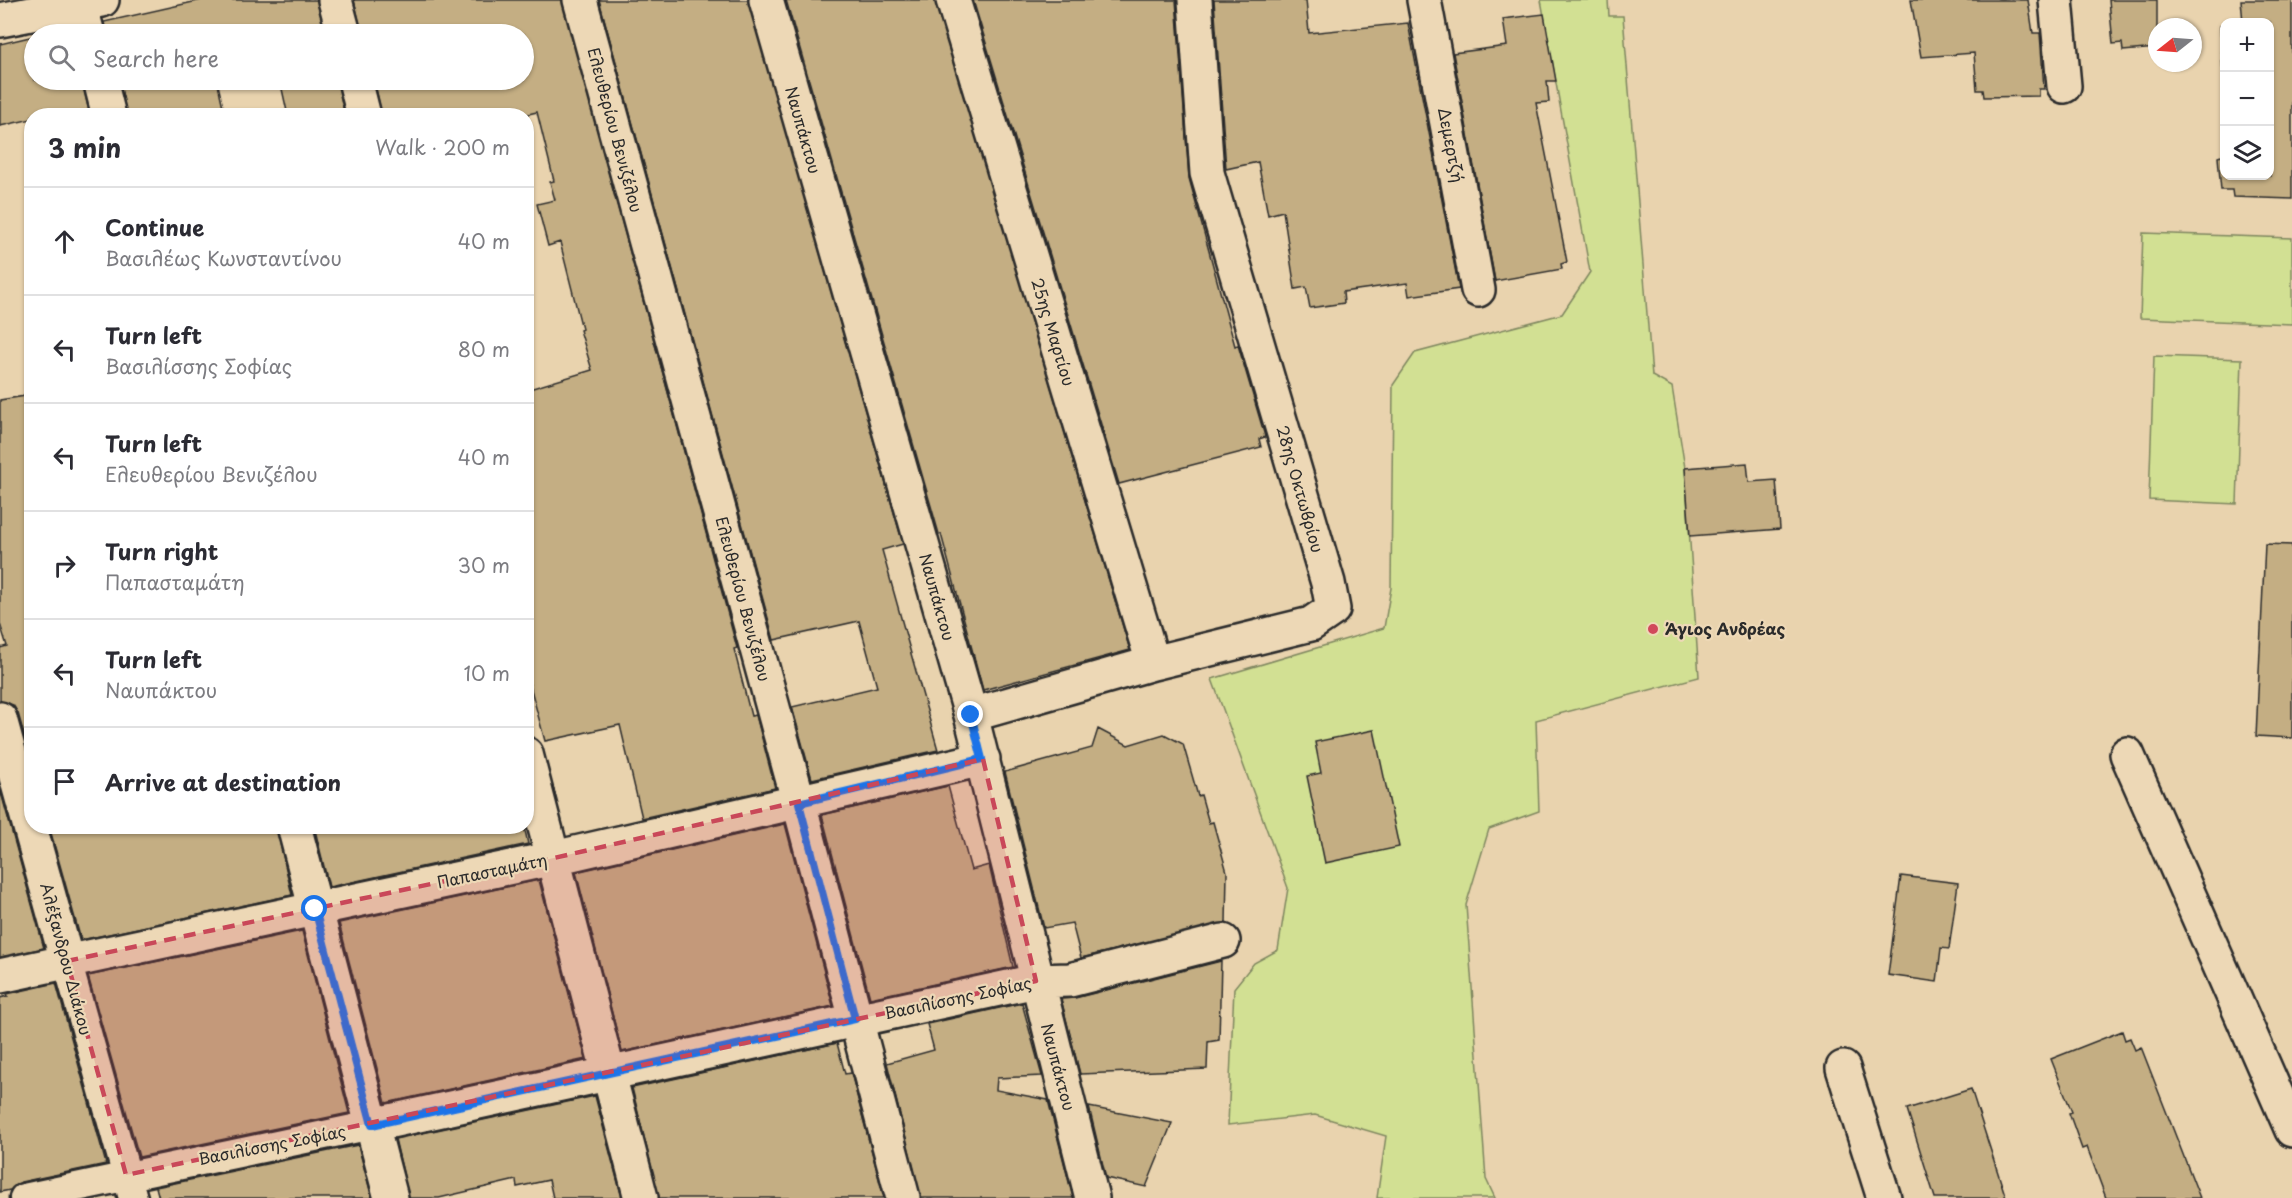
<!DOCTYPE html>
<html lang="en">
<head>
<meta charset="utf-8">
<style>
  body { margin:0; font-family:"Playpen Sans",sans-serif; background:#f2f2f3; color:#2b2b33 }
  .controls { position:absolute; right:18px; top:18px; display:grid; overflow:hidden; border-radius:12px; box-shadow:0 2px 4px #0004 }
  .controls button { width:54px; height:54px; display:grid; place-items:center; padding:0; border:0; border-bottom:2px solid #e1e1e2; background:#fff; color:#2b2b33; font:30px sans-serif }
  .compass { position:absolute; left:2148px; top:18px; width:54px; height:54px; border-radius:50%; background:#fff; box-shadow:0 2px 4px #0004; rotate:253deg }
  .stop { position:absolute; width:18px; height:18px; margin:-14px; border:4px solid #1a73e8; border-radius:50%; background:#fff }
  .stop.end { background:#1a73e8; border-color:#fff; box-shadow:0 2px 6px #0008 }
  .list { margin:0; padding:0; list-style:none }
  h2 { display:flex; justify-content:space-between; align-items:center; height:78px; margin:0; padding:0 24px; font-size:26px }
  h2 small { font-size:20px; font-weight:400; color:#7c7c81 }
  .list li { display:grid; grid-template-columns:39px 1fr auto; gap:18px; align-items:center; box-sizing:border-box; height:108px; padding:0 24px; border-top:2px solid #e1e1e2 }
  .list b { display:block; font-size:22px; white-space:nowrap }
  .list p { margin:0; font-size:20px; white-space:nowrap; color:#7c7c81 }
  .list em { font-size:20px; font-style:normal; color:#7c7c81 }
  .icon { flex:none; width:33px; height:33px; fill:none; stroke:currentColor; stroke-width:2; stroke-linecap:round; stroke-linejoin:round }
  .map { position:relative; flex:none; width:2292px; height:1198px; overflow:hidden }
  .search { position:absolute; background:#fff; box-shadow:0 2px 4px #0004; left:24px; top:24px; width:510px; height:66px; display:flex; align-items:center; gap:15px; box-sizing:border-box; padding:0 21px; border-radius:33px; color:#7c7c81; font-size:22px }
  .panel { position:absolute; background:#fff; box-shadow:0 2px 4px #0004; left:24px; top:108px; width:510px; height:726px; border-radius:24px }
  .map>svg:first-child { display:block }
</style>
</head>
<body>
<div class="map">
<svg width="2292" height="1198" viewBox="0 0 2292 1198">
  <rect width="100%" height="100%" fill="#e9d3ae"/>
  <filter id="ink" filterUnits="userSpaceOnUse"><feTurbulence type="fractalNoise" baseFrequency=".0167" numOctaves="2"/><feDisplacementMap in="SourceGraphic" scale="12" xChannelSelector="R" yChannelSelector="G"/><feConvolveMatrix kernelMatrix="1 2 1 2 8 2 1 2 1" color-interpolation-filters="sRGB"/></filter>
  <g filter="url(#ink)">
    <path fill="#d2e093" stroke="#7e865f" stroke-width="1.5" d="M 1541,0 L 1608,0 L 1609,16 L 1623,16 L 1652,376 L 1672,387 L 1685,468 L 1699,677 L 1536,720 L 1539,811 L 1489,829 L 1466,905 L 1486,1179 L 1495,1198 L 1377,1198 L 1386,1136 L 1315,1115 L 1228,1125 L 1234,988 L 1254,963 L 1278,950 L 1288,888 L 1212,679 L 1384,628 L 1391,588 L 1393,385 L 1415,353 L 1562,314 L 1590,272 Z
      M 2143,233 L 2292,238 L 2292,324 L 2140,318 Z
      M 2154,356 L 2242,359 L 2237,504 L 2149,500 Z"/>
    <path fill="#c4ae83" stroke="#2b2b2b" stroke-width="1.5" d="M 202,0 L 317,0 L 325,34 L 106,34 L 104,22 Z
      M 354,0 L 562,0 L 737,648 L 734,649 L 751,716 L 756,715 L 775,788 L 642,818 L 620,725 L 545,741 L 526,671 L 526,390 L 592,370 L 580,330 L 582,329 L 560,242 L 548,246 L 537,204 L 555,200 L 550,182 L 554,181 L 537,112 L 520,116 L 382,116 L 374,80 L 524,80 L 524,34 L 362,34 Z
      M 599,0 L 748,0 L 903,544 L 882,550 L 938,750 L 812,779 L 792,707 L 877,687 L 859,621 L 774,640 Z
      M 786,0 L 935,0 L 1130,650 L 983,690 L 941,534 L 939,534 Z
      M 973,0 L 1176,0 L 1189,178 L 1235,346 L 1238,345 L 1264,433 L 1265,437 L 1259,439 L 1261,447 L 1119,484 Z
      M 1214,0 L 1306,0 L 1309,33 L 1408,23 L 1459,289 L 1409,296 L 1407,283 L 1343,292 L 1344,303 L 1310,308 L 1306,287 L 1295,289 L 1283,211 L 1268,215 L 1258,162 L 1226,169 Z
      M 1911,0 L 2028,0 L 2033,33 L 2040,33 L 2044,89 L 2039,89 L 2039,96 L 1984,97 L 1983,90 L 1977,90 L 1974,53 L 1921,57 Z
      M 2109,0 L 2157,0 L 2157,48 L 2123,51 L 2122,43 L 2113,44 Z
      M 2241,0 L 2292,0 L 2292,199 L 2233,197 L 2232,190 L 2221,190 L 2218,157 L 2224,155 L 2224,176 L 2270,176 L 2270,22 L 2243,22 Z
      M 1544,14 L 1556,81 L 1547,81 L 1549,102 L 1536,103 L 1567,262 L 1561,264 L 1562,269 L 1495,281 L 1453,53 L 1507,46 L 1503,19 Z
      M 2224,25 L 2224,89 L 2220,26 Z
      M 67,28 L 69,34 L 41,34 Z
      M 34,36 L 34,80 L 82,80 L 90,116 L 32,116 L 32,119 L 0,126 L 0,44 Z
      M 119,80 L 217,80 L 225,116 L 127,116 Z
      M 280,80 L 337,80 L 345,116 L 288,116 Z
      M 32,395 L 32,763 L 18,713 L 13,705 L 0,701 L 0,648 L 7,646 L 0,624 L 0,400 Z
      M 1747,463 L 1749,482 L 1776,480 L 1780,529 L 1690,536 L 1685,468 Z
      M 2265,544 L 2292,545 L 2292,738 L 2256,736 Z
      M 1098,729 L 1128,745 L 1164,734 L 1183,744 L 1198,796 L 1201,795 L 1209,823 L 1213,822 L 1227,872 L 1226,923 L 1081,958 L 1072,923 L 1044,928 L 1005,772 L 1092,748 Z
      M 1374,730 L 1399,847 L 1325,863 L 1307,776 L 1321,773 L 1315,742 Z
      M 948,786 L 971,870 L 989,865 L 1013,967 L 870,998 L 822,815 Z
      M 0,789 L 44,948 L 0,957 Z
      M 785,824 L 833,1006 L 622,1052 L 576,872 Z
      M 49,826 L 276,826 L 292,895 L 81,940 Z
      M 314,826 L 524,826 L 528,844 L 329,887 Z
      M 1901,876 L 1958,883 L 1949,949 L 1941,948 L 1937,982 L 1888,975 Z
      M 539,880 L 586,1059 L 386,1103 L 339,923 Z
      M 302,931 L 349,1113 L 139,1157 L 88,976 Z
      M 1221,961 L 1219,1040 L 1208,1042 L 1207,1069 L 1080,1074 L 1061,999 L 1075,998 Z
      M 56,983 L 106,1164 L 21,1182 L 10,1190 L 0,1192 L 0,998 L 8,996 L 7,994 Z
      M 1022,1003 L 1042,1076 L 997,1078 L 996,1090 L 1048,1100 L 1073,1198 L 921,1198 L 887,1063 L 934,1050 L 927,1024 Z
      M 2122,1031 L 2125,1040 L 2130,1038 L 2135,1050 L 2141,1047 L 2200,1198 L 2106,1198 L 2087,1147 L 2082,1149 L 2069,1113 L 2072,1112 L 2051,1059 Z
      M 837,1043 L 845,1074 L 851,1073 L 884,1198 L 659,1198 L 632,1088 Z
      M 1971,1089 L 2006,1198 L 1935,1198 L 1907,1109 Z
      M 595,1096 L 622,1198 L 553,1198 L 549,1180 L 517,1187 L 516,1180 L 439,1198 L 409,1198 L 395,1139 Z
      M 1089,1107 L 1172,1123 L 1146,1187 L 1106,1178 Z
      M 358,1145 L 372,1198 L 159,1198 L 156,1187 Z"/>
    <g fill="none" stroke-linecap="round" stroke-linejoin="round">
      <defs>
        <path id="pedestrian" d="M 67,961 L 133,1198
          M 24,1198 L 372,1125"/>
        <path id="minor" d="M 79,0 L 88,34
          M 335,0 L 344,34
          M 580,0 L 799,803 L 903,1198
          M 766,0 L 971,715 L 1092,1198
          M 953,0 L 1153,663
          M 1424,0 L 1478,290
          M 2056,0 L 2064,86
          M 0,20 L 102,0
          M 100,80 L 109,116
          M 355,80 L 364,116
          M 971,715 L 1153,663 L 1311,624 L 1333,609 L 1328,583 L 1207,173 L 1195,0
          M 0,719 L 67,961
          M 526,754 L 641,1198
          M 2127,754 L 2292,1130
          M 294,826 L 391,1198
          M 0,976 L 554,858 L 983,759
          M 1843,1068 L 1884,1198
          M 372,1125 L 1036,981 L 1070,980 L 1223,941"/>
      </defs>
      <use href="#pedestrian" stroke="#2b2b2b" stroke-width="33"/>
      <use href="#minor" stroke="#2b2b2b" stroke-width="38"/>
      <use href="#pedestrian" stroke="#edd8b6" stroke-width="28"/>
      <use href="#minor" stroke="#edd8b6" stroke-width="33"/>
    </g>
  </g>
  <g fill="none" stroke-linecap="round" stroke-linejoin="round" filter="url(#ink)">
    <path stroke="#1a73e8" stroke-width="8" d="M 315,909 L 372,1125 L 855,1019 L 799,803 L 982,759 L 971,715"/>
  </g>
  <path fill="#c94859" fill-opacity="0.2" stroke="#c94859" stroke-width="4.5" stroke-dasharray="12 8" stroke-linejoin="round" d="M 983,759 L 1036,981 L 126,1175 L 67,961 L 554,858 Z"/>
  <circle fill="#d1495b" stroke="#edd8b6" stroke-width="2" cx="1653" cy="629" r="6"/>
  <g text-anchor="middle" stroke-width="4.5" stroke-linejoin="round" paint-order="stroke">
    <g font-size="16" fill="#2b2b2b" stroke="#edd8b6">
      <text transform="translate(615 130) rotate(75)" y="6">Ελευθερίου Βενιζέλου</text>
      <text transform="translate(803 130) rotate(74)" y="6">Ναυπάκτου</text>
      <text transform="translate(1451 145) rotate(79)" y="6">Δεμερτζή</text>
      <text transform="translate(1053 332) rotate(73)" y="6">25ης Μαρτίου</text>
      <text transform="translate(1300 489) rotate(74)" y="6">28ης Οκτωβρίου</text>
      <text transform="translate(937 597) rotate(74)" y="6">Ναυπάκτου</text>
      <text transform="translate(743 599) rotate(75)" y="6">Ελευθερίου Βενιζέλου</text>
      <text transform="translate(492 871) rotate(-12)" y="6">Παπασταμάτη</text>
      <text transform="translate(66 959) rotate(75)" y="6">Αλέξανδρου Διάκου</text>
      <text transform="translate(958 998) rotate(-12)" y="6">Βασιλίσσης Σοφίας</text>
      <text transform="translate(1058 1067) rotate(75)" y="6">Ναυπάκτου</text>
      <text transform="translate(272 1145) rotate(-11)" y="6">Βασιλίσσης Σοφίας</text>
    </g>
    <g font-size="16" font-weight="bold" fill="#2b2b2b" stroke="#edd8b6" text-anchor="start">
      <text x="1665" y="635">Άγιος Ανδρέας</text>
    </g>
  </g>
</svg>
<div class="controls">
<button>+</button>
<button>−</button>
<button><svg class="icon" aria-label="layers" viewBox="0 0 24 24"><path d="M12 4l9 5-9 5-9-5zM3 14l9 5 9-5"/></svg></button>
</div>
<svg class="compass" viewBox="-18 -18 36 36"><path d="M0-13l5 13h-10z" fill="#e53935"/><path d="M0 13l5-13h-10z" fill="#7c7c81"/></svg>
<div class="stop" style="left:315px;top:909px"></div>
<div class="stop end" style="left:971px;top:715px"></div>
<div class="search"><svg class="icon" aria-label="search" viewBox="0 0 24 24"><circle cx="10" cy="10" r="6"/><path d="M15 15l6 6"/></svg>Search here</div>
<section class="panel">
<h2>3 min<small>Walk · 200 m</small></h2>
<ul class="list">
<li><svg class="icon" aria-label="ahead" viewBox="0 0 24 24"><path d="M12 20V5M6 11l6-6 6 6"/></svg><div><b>Continue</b><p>Βασιλέως Κωνσταντίνου</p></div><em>40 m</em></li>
<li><svg class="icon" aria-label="left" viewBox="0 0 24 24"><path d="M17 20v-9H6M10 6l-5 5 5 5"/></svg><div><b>Turn left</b><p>Βασιλίσσης Σοφίας</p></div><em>80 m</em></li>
<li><svg class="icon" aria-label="left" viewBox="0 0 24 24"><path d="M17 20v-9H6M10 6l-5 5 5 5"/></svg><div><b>Turn left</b><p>Ελευθερίου Βενιζέλου</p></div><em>40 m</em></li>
<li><svg class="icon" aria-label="right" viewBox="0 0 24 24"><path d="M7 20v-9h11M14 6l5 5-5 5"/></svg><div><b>Turn right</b><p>Παπασταμάτη</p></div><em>30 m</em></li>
<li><svg class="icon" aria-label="left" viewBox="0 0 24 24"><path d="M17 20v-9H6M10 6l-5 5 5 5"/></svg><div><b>Turn left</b><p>Ναυπάκτου</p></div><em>10 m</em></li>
<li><svg class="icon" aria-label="arrive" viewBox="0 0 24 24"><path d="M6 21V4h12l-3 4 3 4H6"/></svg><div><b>Arrive at destination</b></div></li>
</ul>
</section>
</div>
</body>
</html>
